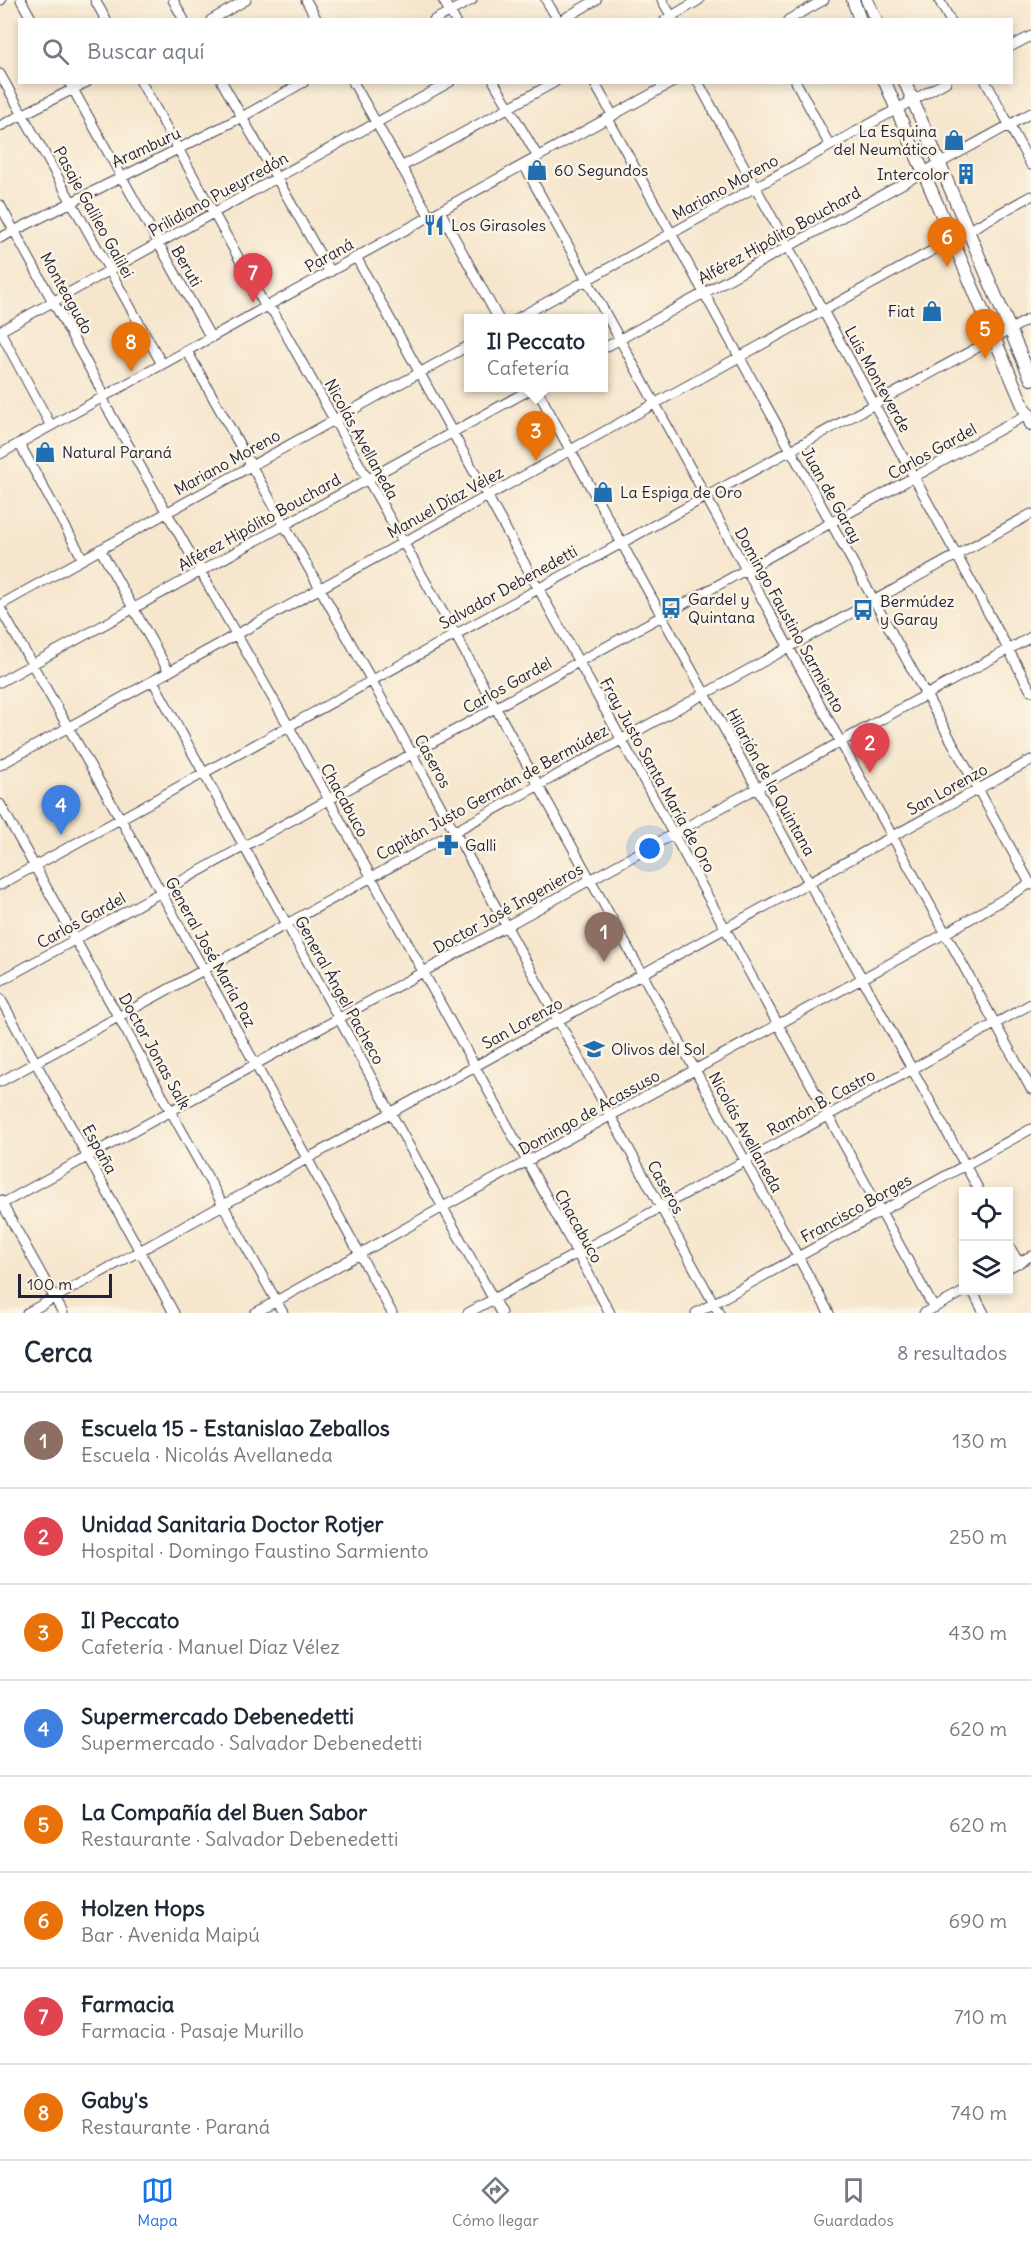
<!DOCTYPE html>
<html lang="es">
<head>
<meta charset="utf-8">
<style>
  body { margin:0; font-family:Delius,sans-serif; background:#f6f6f7; color:#1f2937 }
  .controls { position:absolute; right:18px; bottom:18px; display:grid; overflow:hidden; border-radius:0px; box-shadow:0 3px 9px #0003 }
  .controls button { width:54px; height:54px; display:grid; place-items:center; padding:0; border:0; border-bottom:2px solid #e0e1e3; background:#fff; color:#1f2937; font:30px sans-serif }
  .scale { position:absolute; left:18px; bottom:15px; width:94px; box-sizing:border-box; padding-left:6px; border:3px solid #22223b; border-top:0; font-size:16px; line-height:21px; white-space:nowrap; color:#22223b; -webkit-text-stroke:4px #fcf5e5; paint-order:stroke }
  .you { position:absolute; left:650px; top:849px; width:21px; height:21px; margin:-15px; border:4px solid #fff; border-radius:50%; background:#1a73e8; box-shadow:0 0 0 9px #1a73e833 }
  .badge { display:grid; place-items:center; width:39px; height:39px; border-radius:50%; background:#1a73e8; color:#fff; font-size:20px; font-weight:700 }
  .pin { position:absolute; translate:-50% -50px; filter:drop-shadow(0 2px 3px #0008) }
  .pin::after { content:''; position:absolute; top:32px; width:21px; height:18px; background:inherit; clip-path:polygon(0 0,100% 0,50% 100%) }
  .popup { position:absolute; left:464px; top:314px; width:144px; height:78px; box-sizing:border-box; display:grid; place-content:center; border-radius:0px; background:#fff; filter:drop-shadow(0 2px 4px #0005); font-size:20px; white-space:nowrap; color:#747a83 }
  .popup b { font-size:22px; color:#1f2937 }
  .popup::after { content:''; position:absolute; left:50%; top:100%; margin-left:-12px; border:12px solid transparent; border-top-color:#fff }
  .list { margin:0; padding:0; list-style:none }
  h2 { display:flex; justify-content:space-between; align-items:center; height:78px; margin:0; padding:0 24px; font-size:26px }
  h2 small { font-size:20px; font-weight:400; color:#747a83 }
  .list li { display:grid; grid-template-columns:39px 1fr auto; gap:18px; align-items:center; box-sizing:border-box; height:96px; padding:0 24px; border-top:2px solid #e0e1e3 }
  .list b { display:block; font-size:22px; white-space:nowrap }
  .list p { margin:0; font-size:20px; white-space:nowrap; color:#747a83 }
  .list em { font-size:20px; font-style:normal; color:#747a83 }
  .icon { flex:none; width:33px; height:33px; fill:none; stroke:currentColor; stroke-width:2; stroke-linecap:round; stroke-linejoin:round }
  .map { position:relative; flex:none; width:1031px; height:1313px; overflow:hidden }
  .search { position:absolute; background:#fff; box-shadow:0 3px 9px #0003; left:18px; right:18px; top:18px; height:66px; display:flex; align-items:center; gap:15px; box-sizing:border-box; padding:0 21px; border-radius:0px; color:#747a83; font-size:22px }
  .sheet { height:846px; background:#fff }
  nav { display:flex; justify-content:space-around; align-items:center; box-sizing:border-box; height:84px; border-top:2px solid #e0e1e3; background:#fff; font-size:16px; color:#747a83 }
  nav a { display:grid; justify-items:center; gap:3px }
  nav .on { color:#1a73e8 }
  .map>svg:first-child { display:block }
</style>
</head>
<body>
<div class="map">
<svg width="1031" height="1313" viewBox="0 0 1031 1313">
  <rect width="100%" height="100%" fill="#fcf5e5"/>
  <filter id="ink" filterUnits="userSpaceOnUse"><feTurbulence type="fractalNoise" baseFrequency=".0167" numOctaves="2"/><feDisplacementMap in="SourceGraphic" scale="12" xChannelSelector="R" yChannelSelector="G"/><feConvolveMatrix kernelMatrix="1 2 1 2 8 2 1 2 1" color-interpolation-filters="sRGB"/></filter>
  <filter id="wash" filterUnits="userSpaceOnUse"><feTurbulence type="fractalNoise" baseFrequency=".008" numOctaves="4" result="noise"/><feDisplacementMap in="SourceGraphic" scale="24" xChannelSelector="R" yChannelSelector="G"/><feGaussianBlur stdDeviation="1.35" result="paint"/><feColorMatrix in="noise" values="0 0 0 0 0 0 0 0 0 0 0 0 0 0 0 0 0 1.4 0 .05"/><feComposite in="paint" operator="in"/></filter>
  <g filter="url(#wash)">
    <rect width="100%" height="100%" fill="#f6e6cd"/>
  </g>
  <g filter="url(#ink)">
    <g fill="none" stroke-linecap="round" stroke-linejoin="round">
      <defs>
        <path id="minor" d="M 0,0 L 1,0
          M 21,0 L 32,20
          M 95,0 L 106,20
          M 173,0 L 184,20
          M 306,0 L 317,20
          M 443,0 L 455,20
          M 546,0 L 558,20
          M 662,0 L 673,19
          M 939,0 L 950,20
          M 211,20 L 246,0
          M 434,20 L 472,0
          M 562,20 L 596,0
          M 665,20 L 699,0
          M 788,20 L 824,0
          M 1012,46 L 1031,36
          M 0,74 L 162,364
          M 69,82 L 211,338
          M 141,82 L 263,302 L 274,313 L 455,634 L 829,1313
          M 222,82 L 330,272
          M 353,82 L 430,217
          M 494,82 L 538,157
          M 594,82 L 613,116
          M 698,82 L 1031,691
          M 796,82 L 830,146
          M 986,82 L 1031,165
          M 608,119 L 1031,885
          M 0,126 L 87,82
          M 524,165 L 1031,1089
          M 401,167 L 555,82
          M 0,205 L 102,391 L 106,406 L 288,725 L 610,1313
          M 440,211 L 498,318
          M 0,238 L 242,117 L 304,82
          M 356,257 L 934,1308
          M 518,318 L 946,82
          M 0,331 L 450,82
          M 0,331 L 51,426
          M 604,348 L 1031,113
          M 187,351 L 368,674 L 719,1313
          M 536,388 L 980,1192
          M 19,443 L 83,559
          M 0,454 L 673,82
          M 100,549 L 169,672
          M 0,605 L 468,346
          M 0,608 L 124,825 L 392,1313
          M 153,681 L 501,1313
          M 0,682 L 533,388
          M 0,765 L 1031,196
          M 0,804 L 283,1313
          M 0,885 L 1031,318
          M 0,981 L 1030,413
          M 0,998 L 174,1313
          M 0,1082 L 1031,514
          M 0,1200 L 63,1313
          M 0,1205 L 1031,637
          M 1008,1244 L 1019,1263
          M 1008,1268 L 1031,1256
          M 972,1290 L 984,1313
          M 27,1313 L 1031,760
          M 255,1313 L 443,1207 L 946,933 L 1031,883
          M 468,1313 L 1031,1004
          M 696,1313 L 1031,1129
          M 924,1313 L 967,1290"/>
        <path id="major" d="M 853,0 L 860,20
          M 867,0 L 876,20
          M 885,82 L 1031,424
          M 905,82 L 1031,379"/>
      </defs>
      <use href="#minor" stroke="#423f51" stroke-width="11"/>
      <use href="#major" stroke="#423f51" stroke-width="14"/>
      <use href="#minor" stroke="#fff" stroke-width="9"/>
      <use href="#major" stroke="#fff" stroke-width="12"/>
    </g>
  </g>
  <defs>
    <symbol id="shop-bare" viewBox="-9 -9 18 18"><path d="M-5-2.5h2.3a2.7 3.5 0 0 1 5.4 0H5L5.5 6h-11ZM-1.5-2.5h3a1.5 2.3 0 0 0-3 0Z" fill="#1f6fb2" stroke="#fcf5e5" stroke-width="2.5" paint-order="stroke"/></symbol>
    <symbol id="building-bare" viewBox="-9 -9 18 18"><path d="M-4-6H4V6H1V3H-1V6H-4ZM-2.5-4.3h1.7v1.8h-1.7ZM.8-4.3h1.7v1.8H.8ZM-2.5-1h1.7V.8h-1.7ZM.8-1h1.7V.8H.8Z" fill="#1f6fb2" stroke="#fcf5e5" stroke-width="2.5" paint-order="stroke"/></symbol>
    <symbol id="restaurant-bare" viewBox="-9 -9 18 18"><path d="M-5-6h1v4h1v-4h1v4h1v-4h1v5L-1.5 .5V6h-2V.5L-5-1ZM5-6V6H3V1.5H1.5Q1.5-4 5-6Z" fill="#1f6fb2" stroke="#fcf5e5" stroke-width="2.5" paint-order="stroke"/></symbol>
    <symbol id="bus-bare" viewBox="-9 -9 18 18"><path d="M-5-6H5V4H4V6H2V4H-2V6H-4V4H-5ZM-3.5-4V0h7V-4ZM-3.5 1.2v1.5H-2V1.2ZM2 1.2v1.5H3.5V1.2Z" fill="#1f6fb2" stroke="#fcf5e5" stroke-width="2.5" paint-order="stroke"/></symbol>
    <symbol id="pharmacy-bare" viewBox="-9 -9 18 18"><path d="M-2-6h4v4h4v4h-4v4h-4v-4h-4v-4h4Z" fill="#1f6fb2" stroke="#fcf5e5" stroke-width="2.5" paint-order="stroke"/></symbol>
    <symbol id="school-bare" viewBox="-9 -9 18 18"><path d="M0-5L7-2L0 1L-7-2ZM-4 1L0 2.5L4 1V4Q0 6-4 4Z" fill="#1f6fb2" stroke="#fcf5e5" stroke-width="2.5" paint-order="stroke"/></symbol>
  </defs>
  <g fill-rule="evenodd">
    <use href="#shop-bare" x="939" y="125" width="30" height="30"/>
    <use href="#shop-bare" x="522" y="155" width="30" height="30"/>
    <use href="#building-bare" x="951" y="159" width="30" height="30"/>
    <use href="#restaurant-bare" x="419" y="210" width="30" height="30"/>
    <use href="#shop-bare" x="917" y="296" width="30" height="30"/>
    <use href="#shop-bare" x="30" y="437" width="30" height="30"/>
    <use href="#shop-bare" x="588" y="477" width="30" height="30"/>
    <use href="#bus-bare" x="656" y="593" width="30" height="30"/>
    <use href="#bus-bare" x="848" y="595" width="30" height="30"/>
    <use href="#pharmacy-bare" x="433" y="830" width="30" height="30"/>
    <use href="#school-bare" x="579" y="1034" width="30" height="30"/>
  </g>
  <g text-anchor="middle" stroke-width="5" stroke-linejoin="round" paint-order="stroke">
    <g font-size="16" fill="#22223b" stroke="#fcf5e5" text-anchor="start">
      <text x="937" y="137" text-anchor="end">La Esquina<tspan x="937" dy="18">del Neumático</tspan></text>
      <text x="554" y="176">60 Segundos</text>
      <text x="949" y="180" text-anchor="end">Intercolor</text>
      <text x="451" y="231">Los Girasoles</text>
      <text x="915" y="317" text-anchor="end">Fiat</text>
      <text x="62" y="458">Natural Paraná</text>
      <text x="620" y="498">La Espiga de Oro</text>
      <text x="688" y="605">Gardel y<tspan x="688" dy="18">Quintana</tspan></text>
      <text x="880" y="607">Bermúdez<tspan x="880" dy="18">y Garay</tspan></text>
      <text x="465" y="851">Galli</text>
      <text x="611" y="1055">Olivos del Sol</text>
    </g>
    <g font-size="16" fill="#22223b" stroke="#fcf5e5">
      <text transform="translate(146 147) rotate(-25)" y="6">Aramburu</text>
      <text transform="translate(725 187) rotate(-29)" y="6">Mariano Moreno</text>
      <text transform="translate(218 194) rotate(-29)" y="6">Prilidiano Pueyrredón</text>
      <text transform="translate(94 212) rotate(61)" y="6">Pasaje Galileo Galilei</text>
      <text transform="translate(779 235) rotate(-29)" y="6">Alférez Hipólito Bouchard</text>
      <text transform="translate(329 255) rotate(-29)" y="6">Paraná</text>
      <text transform="translate(187 266) rotate(60)" y="6">Beruti</text>
      <text transform="translate(67 293) rotate(61)" y="6">Monteagudo</text>
      <text transform="translate(878 379) rotate(61)" y="6">Luis Monteverde</text>
      <text transform="translate(362 439) rotate(61)" y="6">Nicolás Avellaneda</text>
      <text transform="translate(932 451) rotate(-29)" y="6">Carlos Gardel</text>
      <text transform="translate(227 462) rotate(-29)" y="6">Mariano Moreno</text>
      <text transform="translate(832 495) rotate(61)" y="6">Juan de Garay</text>
      <text transform="translate(445 502) rotate(-29)" y="6">Manuel Díaz Vélez</text>
      <text transform="translate(259 522) rotate(-29)" y="6">Alférez Hipólito Bouchard</text>
      <text transform="translate(508 587) rotate(-29)" y="6">Salvador Debenedetti</text>
      <text transform="translate(790 620) rotate(61)" y="6">Domingo Faustino Sarmiento</text>
      <text transform="translate(507 685) rotate(-29)" y="6">Carlos Gardel</text>
      <text transform="translate(433 761) rotate(61)" y="6">Caseros</text>
      <text transform="translate(658 775) rotate(61)" y="6">Fray Justo Santa María de Oro</text>
      <text transform="translate(771 782) rotate(61)" y="6">Hilarión de la Quintana</text>
      <text transform="translate(947 789) rotate(-29)" y="6">San Lorenzo</text>
      <text transform="translate(492 792) rotate(-29)" y="6">Capitán Justo Germán de Bermúdez</text>
      <text transform="translate(345 800) rotate(61)" y="6">Chacabuco</text>
      <text transform="translate(508 908) rotate(-29)" y="6">Doctor José Ingenieros</text>
      <text transform="translate(81 920) rotate(-29)" y="6">Carlos Gardel</text>
      <text transform="translate(211 952) rotate(61)" y="6">General José María Paz</text>
      <text transform="translate(340 990) rotate(61)" y="6">General Ángel Pacheco</text>
      <text transform="translate(522 1023) rotate(-29)" y="6">San Lorenzo</text>
      <text transform="translate(155 1051) rotate(61)" y="6">Doctor Jonas Salk</text>
      <text transform="translate(821 1102) rotate(-29)" y="6">Ramón B. Castro</text>
      <text transform="translate(589 1112) rotate(-29)" y="6">Domingo de Acassuso</text>
      <text transform="translate(746 1132) rotate(61)" y="6">Nicolás Avellaneda</text>
      <text transform="translate(100 1149) rotate(61)" y="6">España</text>
      <text transform="translate(666 1187) rotate(61)" y="6">Caseros</text>
      <text transform="translate(856 1208) rotate(-29)" y="6">Francisco Borges</text>
      <text transform="translate(579 1226) rotate(61)" y="6">Chacabuco</text>
    </g>
  </g>
</svg>
<div class="controls">
<button><svg class="icon" aria-label="locate" viewBox="0 0 24 24"><circle cx="12" cy="12" r="6"/><path d="M12 2v4M12 18v4M2 12h4M18 12h4"/></svg></button>
<button><svg class="icon" aria-label="layers" viewBox="0 0 24 24"><path d="M12 4l9 5-9 5-9-5zM3 14l9 5 9-5"/></svg></button>
</div>
<div class="scale">100 m</div>
<div class="you"></div>
<div class="pin badge" style="left:604px;top:962px;background:#8d6e63">1</div>
<div class="pin badge" style="left:870px;top:773px;background:#e0444e">2</div>
<div class="pin badge" style="left:536px;top:461px;background:#e8710a">3</div>
<div class="popup"><b>Il Peccato</b>Cafetería</div>
<div class="pin badge" style="left:61px;top:835px;background:#3f7fe0">4</div>
<div class="pin badge" style="left:985px;top:359px;background:#e8710a">5</div>
<div class="pin badge" style="left:947px;top:267px;background:#e8710a">6</div>
<div class="pin badge" style="left:253px;top:303px;background:#e0444e">7</div>
<div class="pin badge" style="left:131px;top:372px;background:#e8710a">8</div>
<div class="search"><svg class="icon" aria-label="search" viewBox="0 0 24 24"><circle cx="10" cy="10" r="6"/><path d="M15 15l6 6"/></svg>Buscar aquí</div>
</div>
<section class="sheet">
<h2>Cerca<small>8 resultados</small></h2>
<ul class="list">
<li><span class="badge" style="background:#8d6e63">1</span><div><b>Escuela 15 - Estanislao Zeballos</b><p>Escuela · Nicolás Avellaneda</p></div><em>130 m</em></li>
<li><span class="badge" style="background:#e0444e">2</span><div><b>Unidad Sanitaria Doctor Rotjer</b><p>Hospital · Domingo Faustino Sarmiento</p></div><em>250 m</em></li>
<li><span class="badge" style="background:#e8710a">3</span><div><b>Il Peccato</b><p>Cafetería · Manuel Díaz Vélez</p></div><em>430 m</em></li>
<li><span class="badge" style="background:#3f7fe0">4</span><div><b>Supermercado Debenedetti</b><p>Supermercado · Salvador Debenedetti</p></div><em>620 m</em></li>
<li><span class="badge" style="background:#e8710a">5</span><div><b>La Compañía del Buen Sabor</b><p>Restaurante · Salvador Debenedetti</p></div><em>620 m</em></li>
<li><span class="badge" style="background:#e8710a">6</span><div><b>Holzen Hops</b><p>Bar · Avenida Maipú</p></div><em>690 m</em></li>
<li><span class="badge" style="background:#e0444e">7</span><div><b>Farmacia</b><p>Farmacia · Pasaje Murillo</p></div><em>710 m</em></li>
<li><span class="badge" style="background:#e8710a">8</span><div><b>Gaby's</b><p>Restaurante · Paraná</p></div><em>740 m</em></li>
</ul>
</section>
<nav>
<a class="on"><svg class="icon" aria-label="map" viewBox="0 0 24 24"><path d="M3 6l6-2 6 2 6-2v14l-6 2-6-2-6 2zM9 4v14M15 6v14"/></svg>Mapa</a>
<a><svg class="icon" aria-label="directions" viewBox="0 0 24 24"><path d="M12 3l9 9-9 9-9-9zM9 14v-3h6M13 9l2 2-2 2"/></svg>Cómo llegar</a>
<a><svg class="icon" aria-label="saved" viewBox="0 0 24 24"><path d="M7 4h10v16l-5-4-5 4z"/></svg>Guardados</a>
</nav>
</body>
</html>
